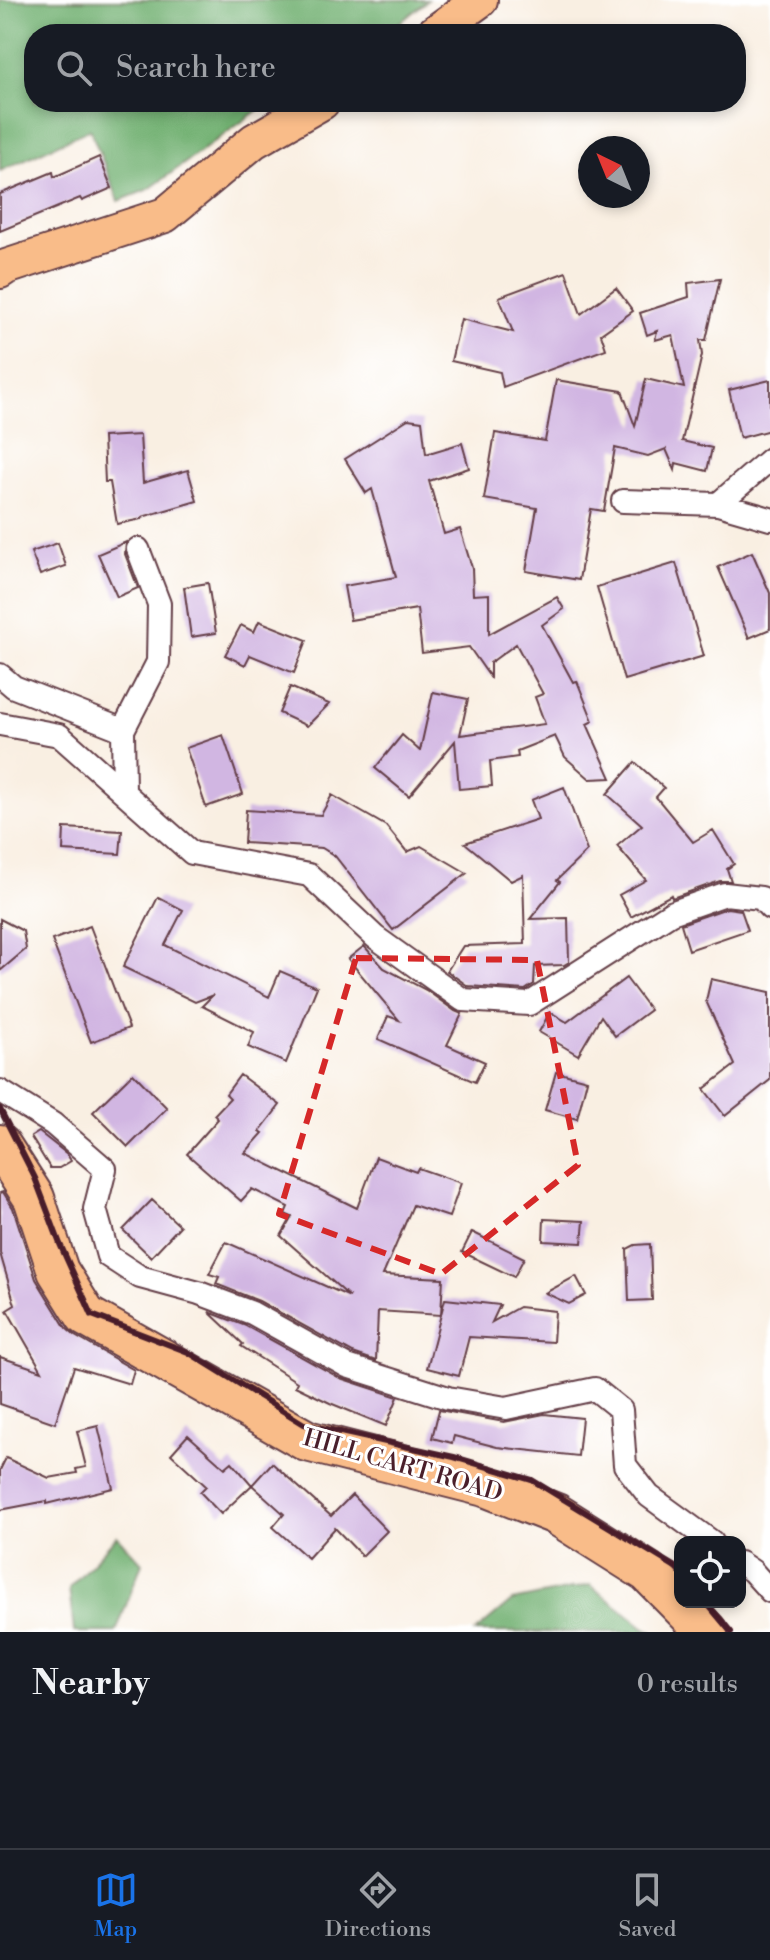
<!DOCTYPE html>
<html lang="en">
<head>
<meta charset="utf-8">
<style>
  body { margin:0; font-family:"Libre Bodoni",serif; background:#242831; color:#f1f3f6 }
  .controls { position:absolute; right:24px; bottom:24px; display:grid; overflow:hidden; border-radius:16px; box-shadow:0 4px 12px #0003 }
  .controls button { width:72px; height:72px; display:grid; place-items:center; padding:0; border:0; border-bottom:2px solid #363941; background:#171b24; color:#f1f3f6; font:40px sans-serif }
  .compass { position:absolute; left:578px; top:136px; width:72px; height:72px; border-radius:50%; background:#171b24; box-shadow:0 4px 12px #0003; rotate:317deg }
  .list { margin:0; padding:0; list-style:none }
  h2 { display:flex; justify-content:space-between; align-items:center; height:104px; margin:0; padding:0 32px; font-size:34px }
  h2 small { font-size:26px; font-weight:400; color:#9ea1a6 }
  .icon { flex:none; width:44px; height:44px; fill:none; stroke:currentColor; stroke-width:2; stroke-linecap:round; stroke-linejoin:round }
  .map { position:relative; flex:none; width:770px; height:1632px; overflow:hidden }
  .search { position:absolute; background:#171b24; box-shadow:0 4px 12px #0003; left:24px; right:24px; top:24px; height:88px; display:flex; align-items:center; gap:20px; box-sizing:border-box; padding:0 28px; border-radius:32px; color:#9ea1a6; font-size:30px }
  .sheet { height:216px; background:#171b24 }
  nav { display:flex; justify-content:space-around; align-items:center; box-sizing:border-box; height:112px; border-top:2px solid #363941; background:#171b24; font-size:22px; color:#9ea1a6 }
  nav a { display:grid; justify-items:center; gap:4px }
  nav .on { color:#1a73e8 }
  .map>svg:first-child { display:block }
</style>
</head>
<body>
<div class="map">
<svg width="770" height="1632" viewBox="0 0 770 1632">
  <rect width="100%" height="100%" fill="#fff"/>
  <filter id="ink" filterUnits="userSpaceOnUse"><feTurbulence type="fractalNoise" baseFrequency=".0125" numOctaves="2"/><feDisplacementMap in="SourceGraphic" scale="16" xChannelSelector="R" yChannelSelector="G"/><feConvolveMatrix kernelMatrix="1 2 1 2 8 2 1 2 1" color-interpolation-filters="sRGB"/></filter>
  <filter id="wash" filterUnits="userSpaceOnUse"><feTurbulence type="fractalNoise" baseFrequency=".006" numOctaves="4" result="noise"/><feDisplacementMap in="SourceGraphic" scale="32" xChannelSelector="R" yChannelSelector="G"/><feGaussianBlur stdDeviation="1.8" result="paint"/><feColorMatrix in="noise" values="0 0 0 0 0 0 0 0 0 0 0 0 0 0 0 0 0 1.4 0 .05"/><feComposite in="paint" operator="in"/></filter>
  <g filter="url(#wash)">
    <rect width="100%" height="100%" fill="#f9efe2"/>
    <path fill="#71b071" stroke="#5e684e" stroke-width="2" d="M 0,0 L 428,0 L 402,21 L 382,34 L 34,34 L 34,102 L 269,102 L 149,189 L 119,201 L 90,129 L 0,171 Z
      M 117,1536 L 142,1563 L 116,1632 L 74,1632 L 69,1588 Z
      M 590,1585 L 645,1628 L 653,1632 L 475,1632 L 512,1601 Z"/>
    <g id="blocks">
      <path fill="#d1b6e2" d="M 99,157 L 112,188 L 82,201 L 80,198 L 0,231 L 0,194 L 53,172 L 54,177 Z
        M 566,272 L 581,314 L 616,288 L 633,311 L 601,334 L 606,349 L 503,387 L 500,372 L 451,361 L 461,319 L 513,332 L 499,297 Z
        M 720,279 L 706,340 L 700,340 L 702,355 L 682,441 L 712,448 L 707,471 L 676,463 L 675,470 L 666,449 L 648,456 L 615,448 L 604,511 L 591,509 L 579,580 L 526,571 L 537,508 L 484,499 L 495,433 L 545,441 L 556,380 L 622,391 L 635,426 L 646,379 L 684,388 L 673,335 L 655,340 L 657,331 L 647,335 L 640,313 L 689,297 L 688,283 Z
        M 770,380 L 770,430 L 740,438 L 729,390 Z
        M 408,419 L 422,421 L 426,454 L 462,443 L 469,468 L 429,481 L 444,534 L 460,529 L 472,568 L 473,595 L 489,594 L 489,634 L 557,597 L 564,609 L 542,625 L 573,682 L 577,681 L 593,721 L 587,724 L 611,778 L 590,779 L 565,757 L 555,736 L 517,751 L 518,757 L 490,761 L 492,786 L 459,789 L 455,741 L 409,796 L 375,768 L 402,735 L 420,751 L 433,692 L 468,699 L 460,735 L 545,724 L 535,697 L 543,694 L 516,644 L 490,663 L 490,677 L 469,647 L 422,653 L 417,609 L 350,620 L 344,586 L 396,577 L 372,489 L 366,493 L 345,459 Z
        M 140,435 L 143,483 L 188,470 L 197,501 L 142,517 L 142,519 L 117,524 L 110,482 L 105,482 L 103,437 Z
        M 126,542 L 125,554 L 138,588 L 117,597 L 98,554 Z
        M 58,543 L 66,566 L 40,575 L 31,552 Z
        M 752,552 L 770,593 L 770,629 L 749,638 L 718,567 Z
        M 676,563 L 704,656 L 624,680 L 597,587 Z
        M 208,583 L 216,633 L 191,637 L 184,587 Z
        M 259,621 L 307,640 L 294,673 L 250,655 L 245,665 L 225,655 L 241,625 L 254,632 Z
        M 290,687 L 329,704 L 307,726 L 279,713 Z
        M 223,735 L 243,794 L 206,807 L 186,748 Z
        M 635,762 L 664,788 L 656,797 L 693,842 L 713,830 L 734,864 L 727,869 L 731,881 L 720,881 L 672,898 L 671,895 L 631,917 L 619,895 L 646,880 L 617,846 L 642,825 L 607,794 Z
        M 564,787 L 587,851 L 557,880 L 560,882 L 530,919 L 568,918 L 569,962 L 564,965 L 535,966 L 534,984 L 525,990 L 468,986 L 447,971 L 463,946 L 525,944 L 523,875 L 511,881 L 465,843 L 538,819 L 531,800 Z
        M 332,795 L 386,826 L 407,852 L 421,846 L 467,873 L 393,930 L 335,856 L 322,848 L 244,843 L 246,810 L 321,815 Z
        M 64,828 L 122,831 L 120,854 L 63,851 Z
        M 158,897 L 183,910 L 165,945 L 269,997 L 280,971 L 317,987 L 286,1063 L 248,1047 L 254,1032 L 202,1006 L 213,995 L 195,1002 L 123,967 Z
        M 727,908 L 741,910 L 748,930 L 689,950 L 681,924 Z
        M 0,919 L 23,931 L 26,949 L 0,971 Z
        M 90,926 L 129,1028 L 91,1042 L 52,940 Z
        M 364,946 L 384,968 L 426,990 L 455,1011 L 462,1014 L 447,1045 L 485,1062 L 475,1082 L 378,1039 L 388,1016 L 399,1020 L 348,959 Z
        M 626,978 L 650,1010 L 615,1036 L 601,1016 L 578,1055 L 539,1032 L 550,1012 L 567,1022 Z
        M 711,979 L 770,992 L 770,1080 L 725,1116 L 704,1089 L 735,1065 L 706,1001 Z
        M 556,1072 L 587,1080 L 577,1119 L 545,1110 Z
        M 133,1073 L 167,1108 L 128,1147 L 93,1112 Z
        M 240,1075 L 280,1105 L 260,1131 L 263,1133 L 245,1153 L 357,1208 L 376,1157 L 416,1172 L 418,1168 L 461,1183 L 449,1217 L 413,1205 L 383,1275 L 443,1278 L 441,1315 L 378,1311 L 376,1361 L 353,1353 L 259,1301 L 216,1284 L 219,1277 L 209,1274 L 226,1242 L 350,1297 L 281,1236 L 292,1217 L 285,1214 L 288,1207 L 252,1189 L 241,1201 L 187,1154 L 218,1119 L 214,1115 L 230,1098 L 226,1094 Z
        M 39,1132 L 67,1154 L 71,1161 L 59,1168 L 50,1168 L 31,1137 Z
        M 3,1192 L 13,1208 L 36,1279 L 66,1328 L 75,1336 L 134,1370 L 130,1384 L 74,1367 L 55,1423 L 0,1404 L 0,1357 L 42,1371 L 7,1310 L 15,1305 L 0,1253 L 0,1193 Z
        M 152,1200 L 180,1226 L 151,1257 L 123,1230 Z
        M 544,1219 L 584,1221 L 582,1243 L 543,1241 Z
        M 472,1232 L 524,1258 L 514,1277 L 462,1252 Z
        M 650,1244 L 652,1300 L 629,1301 L 627,1249 L 635,1245 Z
        M 576,1276 L 586,1295 L 569,1304 L 545,1293 Z
        M 445,1299 L 500,1305 L 492,1322 L 519,1307 L 555,1311 L 553,1342 L 469,1337 L 459,1376 L 427,1368 Z
        M 209,1312 L 246,1326 L 340,1378 L 398,1397 L 386,1426 L 330,1403 L 295,1386 L 297,1382 L 241,1346 L 243,1344 Z
        M 439,1410 L 504,1422 L 544,1414 L 582,1418 L 578,1456 L 497,1447 L 454,1436 L 452,1443 L 432,1438 Z
        M 98,1426 L 113,1488 L 47,1504 L 47,1501 L 0,1510 L 0,1470 L 6,1458 L 49,1478 L 77,1473 L 76,1469 L 86,1467 L 77,1431 Z
        M 188,1435 L 225,1468 L 232,1462 L 252,1485 L 221,1514 L 200,1492 L 206,1486 L 171,1454 Z
        M 272,1463 L 331,1516 L 352,1495 L 387,1531 L 362,1556 L 335,1528 L 308,1558 L 273,1527 L 284,1514 L 252,1485 Z"/>
    </g>
  </g>
  <g filter="url(#ink)">
    <use href="#blocks" fill-opacity="0" stroke="#643e46" stroke-width="2"/>
    <g fill="none" stroke-linecap="round" stroke-linejoin="round">
      <defs>
        <path id="street" d="M 770,459 L 718,504 L 770,519
          M 623,501 L 718,504
          M 0,675 L 14,687 L 123,730 L 124,792
          M 0,724 L 59,735 L 192,853 L 309,875 L 375,937 L 463,1000 L 529,1004 L 671,913 L 725,894 L 761,898 L 770,908
          M 123,730 L 158,662 L 159,604 L 138,549
          M 0,1091 L 53,1124 L 105,1169 L 95,1209 L 108,1256 L 140,1277 L 199,1293 L 252,1313 L 347,1366 L 448,1398 L 506,1408 L 595,1389 L 621,1410 L 625,1465 L 649,1496 L 712,1542
          M 740,1563 L 752,1571 L 770,1591"/>
        <path id="primary" d="M 433,34 L 480,0
          M 0,271 L 6,267 L 165,215 L 254,141 L 322,102"/>
        <path id="highway" d="M 0,1145 L 34,1198 L 58,1271 L 86,1316 L 307,1441 L 485,1486 L 556,1514 L 648,1572 L 707,1632"/>
      </defs>
      <use href="#street" stroke="#643e46" stroke-width="26"/>
      <use href="#primary" stroke="#643e46" stroke-width="38"/>
      <use href="#highway" stroke="#643e46" stroke-width="44"/>
      <use href="#street" stroke="#fff" stroke-width="22"/>
      <use href="#primary" stroke="#f9bc89" stroke-width="34"/>
      <use href="#highway" stroke="#f9bc89" stroke-width="40"/>
      <path stroke="#4a1f2b" stroke-width="6" d="M 0,1109 L 35,1178 L 60,1244 L 92,1315 L 188,1352 L 304,1424 L 454,1457 L 532,1480 L 677,1568 L 680,1572
        M 706,1602 L 731,1632"/>
    </g>
  </g>
  <path fill="none" stroke="#d62828" stroke-width="6" stroke-dasharray="16 10" stroke-linejoin="round" d="M 356,958 L 537,960 L 578,1165 L 441,1274 L 279,1214 Z"/>
  <g text-anchor="middle" stroke-width="6" stroke-linejoin="round" paint-order="stroke">
    <g font-size="24" fill="#4a1f2b" stroke="#fff">
      <text transform="translate(403 1465) rotate(16)" y="8">HILL CART ROAD</text>
    </g>
  </g>
</svg>
<div class="controls">
<button><svg class="icon" aria-label="locate" viewBox="0 0 24 24"><circle cx="12" cy="12" r="6"/><path d="M12 2v4M12 18v4M2 12h4M18 12h4"/></svg></button>
</div>
<svg class="compass" viewBox="-18 -18 36 36"><path d="M0-13l5 13h-10z" fill="#e53935"/><path d="M0 13l5-13h-10z" fill="#9ea1a6"/></svg>
<div class="search"><svg class="icon" aria-label="search" viewBox="0 0 24 24"><circle cx="10" cy="10" r="6"/><path d="M15 15l6 6"/></svg>Search here</div>
</div>
<section class="sheet">
<h2>Nearby<small>0 results</small></h2>
<ul class="list">
</ul>
</section>
<nav>
<a class="on"><svg class="icon" aria-label="map" viewBox="0 0 24 24"><path d="M3 6l6-2 6 2 6-2v14l-6 2-6-2-6 2zM9 4v14M15 6v14"/></svg>Map</a>
<a><svg class="icon" aria-label="directions" viewBox="0 0 24 24"><path d="M12 3l9 9-9 9-9-9zM9 14v-3h6M13 9l2 2-2 2"/></svg>Directions</a>
<a><svg class="icon" aria-label="saved" viewBox="0 0 24 24"><path d="M7 4h10v16l-5-4-5 4z"/></svg>Saved</a>
</nav>
</body>
</html>
